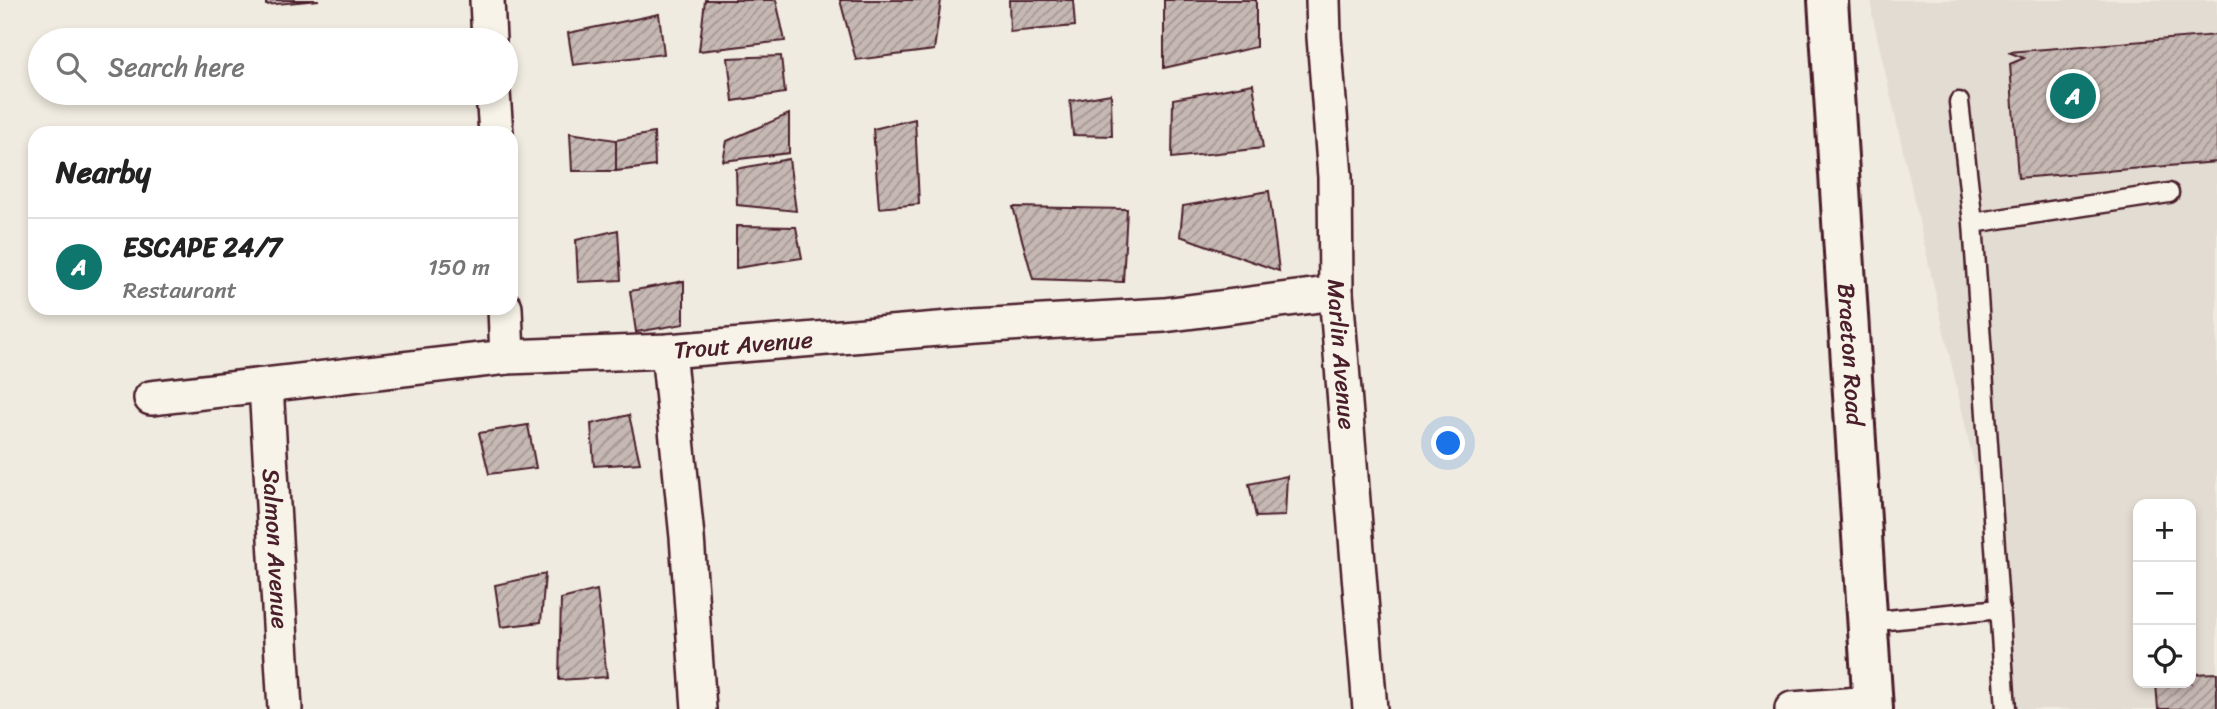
<!DOCTYPE html>
<html lang="en">
<head>
<meta charset="utf-8">
<style>
  body { margin:0; font-family:Sriracha,sans-serif; background:#f6f6f6; color:#222 }
  .controls { position:absolute; right:21px; bottom:21px; display:grid; overflow:hidden; border-radius:14px; box-shadow:0 4px 10px #0003 }
  .controls button { width:63px; height:63px; display:grid; place-items:center; padding:0; border:0; border-bottom:2px solid #e0e0e0; background:#fff; color:#222; font:35px sans-serif }
  .you { position:absolute; left:1449px; top:444px; width:24px; height:24px; margin:-18px; border:5px solid #fff; border-radius:50%; background:#1a73e8; box-shadow:0 0 0 10px #1a73e833 }
  .badge { display:grid; place-items:center; width:46px; height:46px; border-radius:50%; background:#0f766e; color:#fff; font-size:23px; font-weight:700 }
  .pin { position:absolute; translate:-50% -50%; border:4px solid #fff; box-shadow:0 2px 7px #0006 }
  .list { margin:0; padding:0; list-style:none }
  h2 { display:flex; justify-content:space-between; align-items:center; height:91px; margin:0; padding:0 28px; font-size:30px }
  h2 small { font-size:23px; font-weight:400; color:#767676 }
  .list li { display:grid; grid-template-columns:46px 1fr auto; gap:21px; align-items:center; box-sizing:border-box; height:98px; padding:0 28px; border-top:2px solid #e0e0e0 }
  .list b { display:block; font-size:26px; white-space:nowrap }
  .list p { margin:0; font-size:23px; white-space:nowrap; color:#767676 }
  .list em { font-size:23px; font-style:normal; color:#767676 }
  .icon { flex:none; width:38px; height:38px; fill:none; stroke:currentColor; stroke-width:2; stroke-linecap:round; stroke-linejoin:round }
  .map { position:relative; flex:none; width:2217px; height:709px; overflow:hidden }
  .search { position:absolute; background:#fff; box-shadow:0 4px 10px #0003; left:28px; top:28px; width:490px; height:77px; display:flex; align-items:center; gap:18px; box-sizing:border-box; padding:0 24px; border-radius:38px; color:#767676; font-size:26px }
  .panel { position:absolute; background:#fff; box-shadow:0 4px 10px #0003; left:28px; top:126px; width:490px; height:189px; border-radius:21px }
  .map>svg:first-child { display:block }
</style>
</head>
<body>
<div class="map">
<svg width="2217" height="709" viewBox="0 0 2217 709">
  <defs>
    <pattern id="building-hatch" width="6" height="6" patternUnits="userSpaceOnUse" patternTransform="scale(1.75)"><rect width="6" height="6" fill="#c6b8b3"/><path d="M-1 1l2-2M0 6l6-6M5 7l2-2" fill="none" stroke="#a39592"/></pattern>
  </defs>
  <rect width="100%" height="100%" fill="#f0ebe0"/>
  <filter id="ink" filterUnits="userSpaceOnUse"><feTurbulence type="fractalNoise" baseFrequency=".0143" numOctaves="2"/><feDisplacementMap in="SourceGraphic" scale="14" xChannelSelector="R" yChannelSelector="G"/><feConvolveMatrix kernelMatrix="1 2 1 2 8 2 1 2 1" color-interpolation-filters="sRGB"/></filter>
  <g filter="url(#ink)">
    <path fill="#e3dcd2" fill-rule="evenodd" d="M 1872,0 L 2217,0 L 2217,709 L 2015,709 L 1994,552 L 1872,14 ZM 2138,504 L 2191,504 L 2191,683 L 2138,683 Z"/>
    <path fill="url(#building-hatch)" stroke="#4a1f2b" stroke-width="2" d="M 266,0 L 319,0 L 266,5 Z
      M 705,0 L 776,0 L 785,41 L 699,51 Z
      M 840,0 L 941,0 L 934,50 L 856,60 Z
      M 1009,0 L 1073,0 L 1075,26 L 1010,32 Z
      M 1164,0 L 1256,0 L 1256,47 L 1164,68 Z
      M 659,14 L 664,54 L 573,65 L 568,33 Z
      M 2217,35 L 2217,162 L 2018,178 L 2010,64 L 2024,58 L 2008,52 Z
      M 781,56 L 785,93 L 733,101 L 728,58 Z
      M 1253,84 L 1263,148 L 1172,158 L 1173,99 Z
      M 1111,94 L 1112,136 L 1073,135 L 1070,101 Z
      M 789,114 L 789,153 L 723,161 L 727,141 Z
      M 915,119 L 919,204 L 879,208 L 873,129 Z
      M 570,133 L 616,140 L 616,171 L 572,171 Z
      M 654,133 L 655,166 L 616,171 L 616,140 Z
      M 789,159 L 796,211 L 737,205 L 736,169 Z
      M 1269,191 L 1279,271 L 1180,236 L 1183,206 Z
      M 1013,207 L 1127,209 L 1123,282 L 1033,279 Z
      M 736,226 L 796,227 L 802,258 L 736,268 Z
      M 618,230 L 621,280 L 578,282 L 576,240 Z
      M 684,281 L 684,324 L 636,332 L 630,291 Z
      M 629,415 L 640,463 L 594,466 L 591,424 Z
      M 528,425 L 536,468 L 489,474 L 479,433 Z
      M 1287,476 L 1285,516 L 1256,517 L 1249,484 Z
      M 545,574 L 541,622 L 501,627 L 495,585 Z
      M 597,590 L 607,677 L 559,680 L 561,599 Z
      M 2217,673 L 2217,709 L 2158,709 L 2156,683 L 2191,683 L 2191,674 Z"/>
    <g fill="none" stroke-linecap="round" stroke-linejoin="round">
      <defs>
        <path id="lane" d="M 1959,102 L 1973,223 L 2006,709
          M 1973,223 L 2169,193
          M 1867,622 L 2000,609"/>
        <g id="street">
          <path d="M 487,0 L 489,40"/>
          <path id="s1" d="M 1323,0 L 1324,37 L 1335,177 L 1336,293 L 1370,709"/>
          <path d="M 493,93 L 496,133"/>
          <path d="M 505,308 L 507,357"/>
          <path d="M 668,351 L 687,537 L 699,709"/>
          <path id="s2" d="M 266,386 L 285,709"/>
          <path id="s3" d="M 151,398 L 507,357 L 668,351 L 975,326 L 1164,315 L 1336,293"/>
          <path d="M 1792,709 L 1873,703"/>
        </g>
        <g id="primary">
          <path id="s4" d="M 1828,0 L 1873,709"/>
        </g>
      </defs>
      <use href="#lane" stroke="#4a1f2b" stroke-width="23"/>
      <use href="#street" stroke="#4a1f2b" stroke-width="38"/>
      <use href="#primary" stroke="#4a1f2b" stroke-width="44"/>
      <use href="#lane" stroke="#f7f3e8" stroke-width="18"/>
      <use href="#street" stroke="#f7f3e8" stroke-width="33"/>
      <use href="#primary" stroke="#f7f3e8" stroke-width="38"/>
    </g>
  </g>
  <g text-anchor="middle" stroke-width="5" stroke-linejoin="round" paint-order="stroke">
    <g font-size="24" fill="#4a1f2b" stroke="#f7f3e8">
      <text dy="8" stroke="none"><textPath href="#s3" startOffset="595">Trout Avenue</textPath></text>
      <text dy="8" stroke="none"><textPath href="#s1" startOffset="355">Marlin Avenue</textPath></text>
      <text dy="8" stroke="none"><textPath href="#s4" startOffset="355">Braeton Road</textPath></text>
      <text dy="8" stroke="none"><textPath href="#s2" startOffset="163">Salmon Avenue</textPath></text>
    </g>
  </g>
</svg>
<div class="controls">
<button>+</button>
<button>−</button>
<button><svg class="icon" aria-label="locate" viewBox="0 0 24 24"><circle cx="12" cy="12" r="6"/><path d="M12 2v4M12 18v4M2 12h4M18 12h4"/></svg></button>
</div>
<div class="you"></div>
<div class="pin badge" style="left:2073px;top:96px">A</div>
<div class="search"><svg class="icon" aria-label="search" viewBox="0 0 24 24"><circle cx="10" cy="10" r="6"/><path d="M15 15l6 6"/></svg>Search here</div>
<section class="panel">
<h2>Nearby<small></small></h2>
<ul class="list">
<li><span class="badge">A</span><div><b>ESCAPE 24/7</b><p>Restaurant</p></div><em>150 m</em></li>
</ul>
</section>
</div>
</body>
</html>
